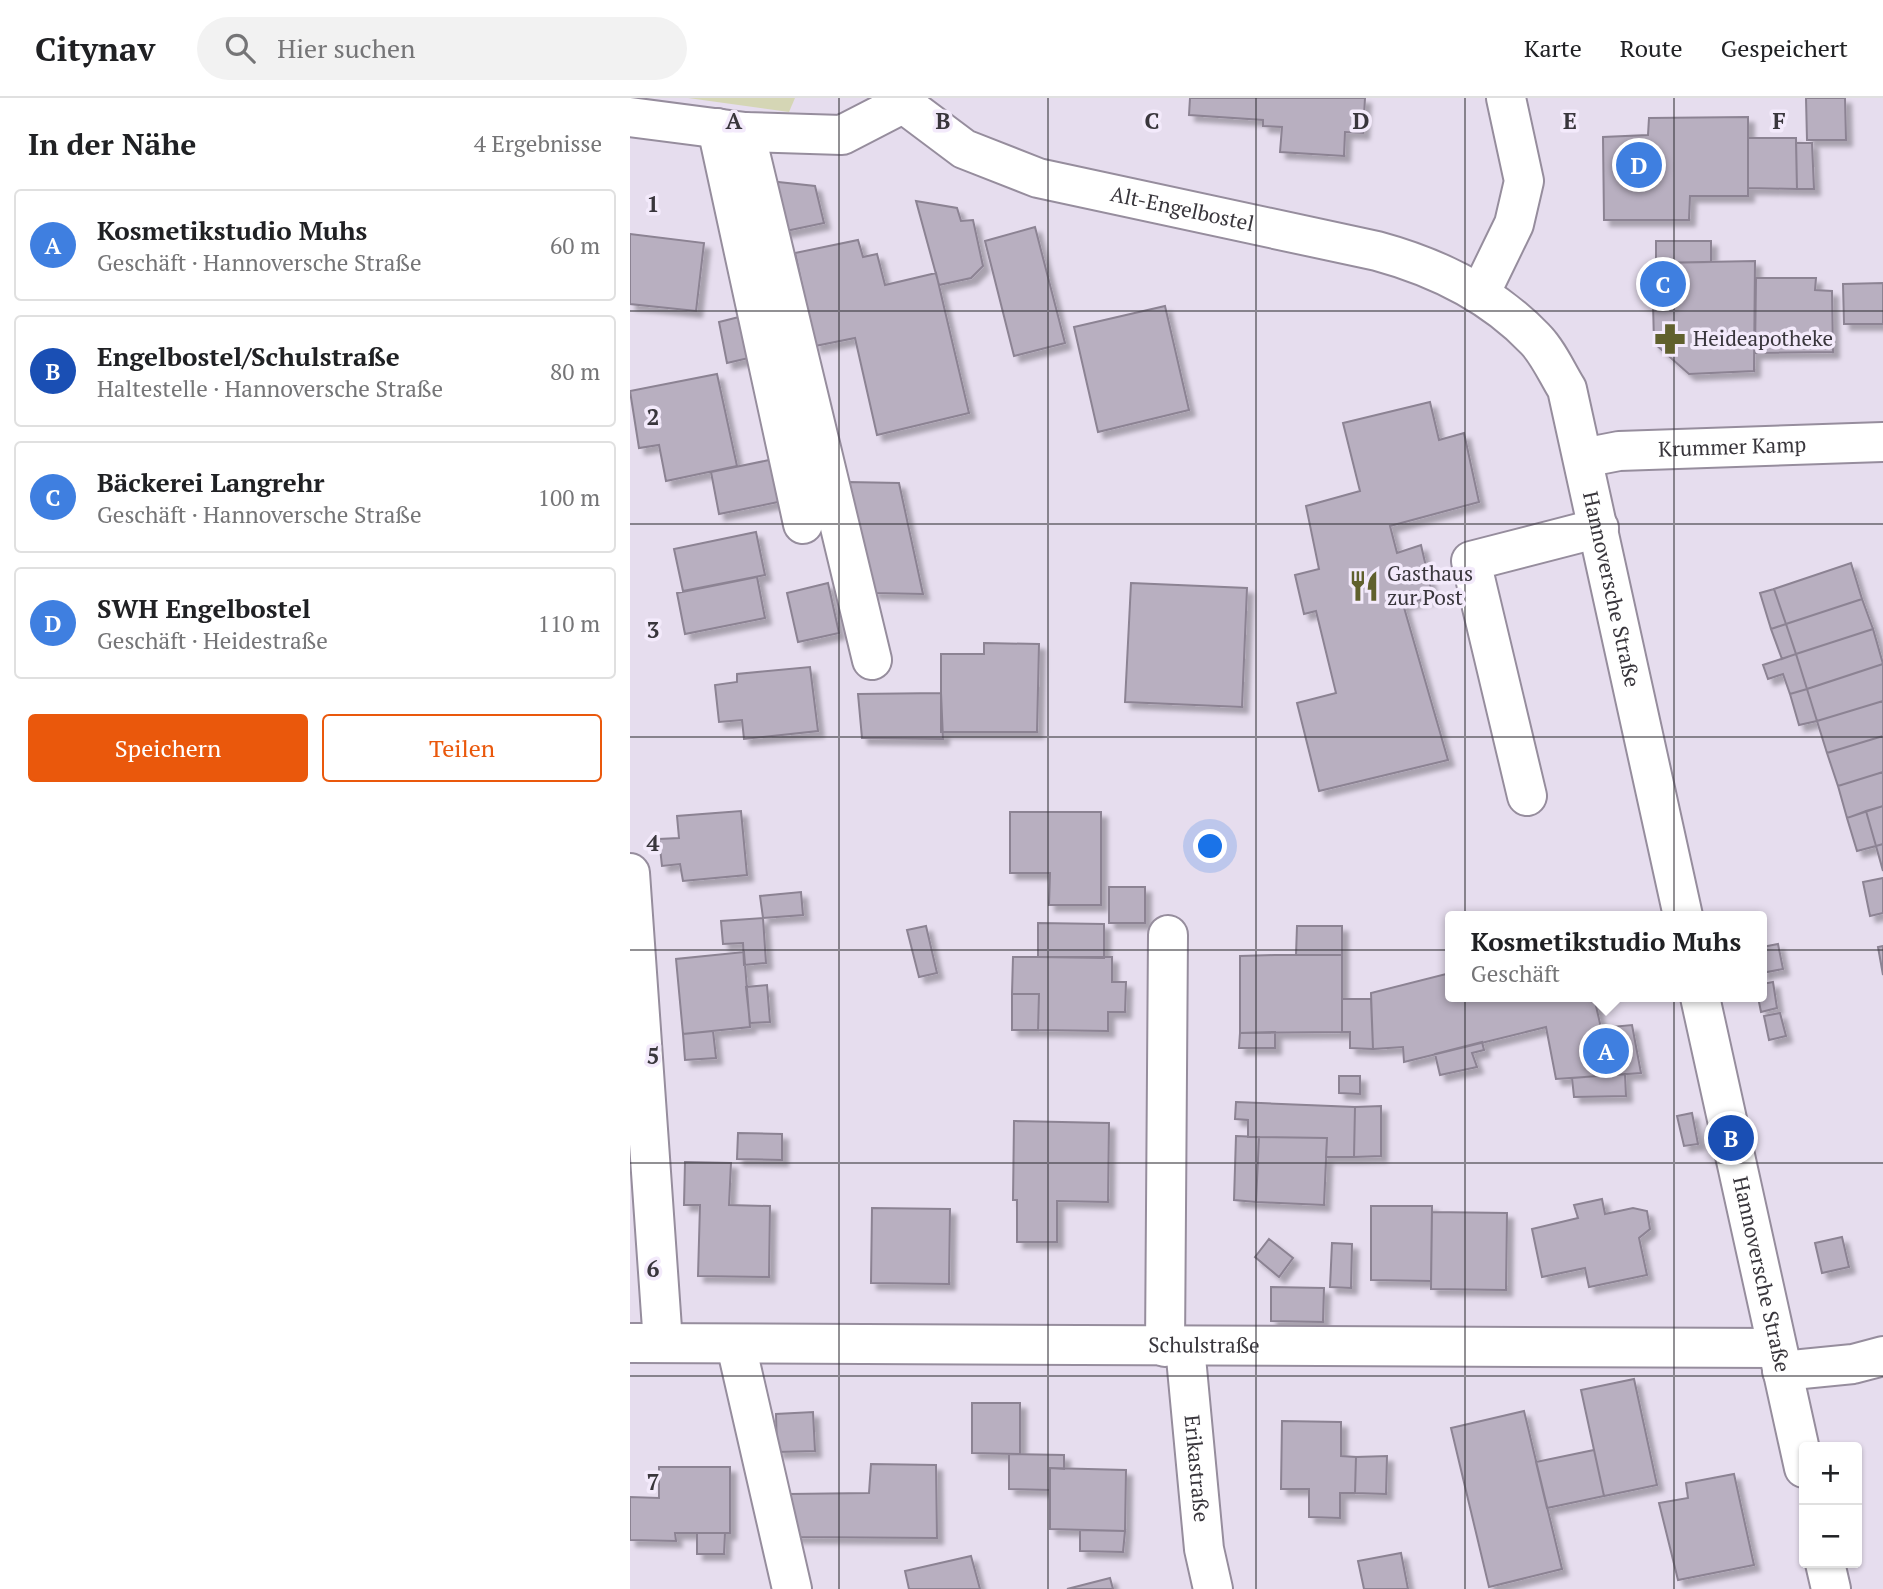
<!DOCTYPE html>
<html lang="de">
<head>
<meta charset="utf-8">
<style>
  body { margin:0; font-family:"PT Serif",serif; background:#f2f2f2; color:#202124 }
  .controls { position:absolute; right:21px; bottom:21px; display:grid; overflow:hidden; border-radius:7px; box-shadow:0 2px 5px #0004 }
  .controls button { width:63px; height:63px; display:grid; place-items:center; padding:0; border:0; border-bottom:2px solid #e0e0e0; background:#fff; color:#202124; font:35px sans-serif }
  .you { position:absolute; left:581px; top:749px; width:24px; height:24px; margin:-18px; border:5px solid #fff; border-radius:50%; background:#1a73e8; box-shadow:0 0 0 10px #1a73e833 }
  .badge { display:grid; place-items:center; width:46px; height:46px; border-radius:50%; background:#ea580c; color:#fff; font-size:23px; font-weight:700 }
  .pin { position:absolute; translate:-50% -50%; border:4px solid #fff; box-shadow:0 2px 7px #0006 }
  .popup { position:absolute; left:815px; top:813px; width:322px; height:91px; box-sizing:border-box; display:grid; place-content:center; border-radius:7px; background:#fff; filter:drop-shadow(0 2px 5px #0005); font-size:23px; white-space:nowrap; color:#757577 }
  .popup b { font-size:26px; color:#202124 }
  .popup::after { content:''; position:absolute; left:50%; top:100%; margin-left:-14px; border:14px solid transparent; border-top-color:#fff }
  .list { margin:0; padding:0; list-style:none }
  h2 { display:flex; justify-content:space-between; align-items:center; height:91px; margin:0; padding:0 28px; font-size:30px }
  h2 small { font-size:23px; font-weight:400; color:#757577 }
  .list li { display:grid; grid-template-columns:46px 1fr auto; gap:21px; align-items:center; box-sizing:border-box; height:112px; margin:0 14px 14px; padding:0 14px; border:2px solid #e0e0e0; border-radius:7px }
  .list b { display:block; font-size:26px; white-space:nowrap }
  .list p { margin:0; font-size:23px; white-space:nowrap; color:#757577 }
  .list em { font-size:23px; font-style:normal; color:#757577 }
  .actions { display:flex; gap:14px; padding:21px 28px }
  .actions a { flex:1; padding:16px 0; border:2px solid #ea580c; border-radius:7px; text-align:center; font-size:24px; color:#ea580c }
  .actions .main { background:#ea580c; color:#fff }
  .icon { flex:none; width:38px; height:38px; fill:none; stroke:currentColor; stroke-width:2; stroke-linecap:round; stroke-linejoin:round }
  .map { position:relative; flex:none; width:1253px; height:1491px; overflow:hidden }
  header { display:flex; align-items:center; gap:42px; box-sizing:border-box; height:98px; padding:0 35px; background:#fff; border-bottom:2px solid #e0e0e0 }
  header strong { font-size:33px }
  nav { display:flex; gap:38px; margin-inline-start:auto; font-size:24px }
  .search { width:490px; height:63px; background:#f2f2f2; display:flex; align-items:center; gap:18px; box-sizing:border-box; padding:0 24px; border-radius:38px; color:#757577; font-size:26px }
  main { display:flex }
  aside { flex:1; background:#fff }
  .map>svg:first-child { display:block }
</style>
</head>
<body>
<header>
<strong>Citynav</strong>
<div class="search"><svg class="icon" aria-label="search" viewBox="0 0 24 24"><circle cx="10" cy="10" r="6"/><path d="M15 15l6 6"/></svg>Hier suchen</div>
<nav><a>Karte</a><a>Route</a><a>Gespeichert</a></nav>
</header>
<main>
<aside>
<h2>In der Nähe<small>4 Ergebnisse</small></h2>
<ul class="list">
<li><span class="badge" style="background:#3f7fe0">A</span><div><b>Kosmetikstudio Muhs</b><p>Geschäft · Hannoversche Straße</p></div><em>60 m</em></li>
<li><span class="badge" style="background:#1a4fb4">B</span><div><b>Engelbostel/Schulstraße</b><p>Haltestelle · Hannoversche Straße</p></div><em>80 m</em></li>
<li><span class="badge" style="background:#3f7fe0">C</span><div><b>Bäckerei Langrehr</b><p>Geschäft · Hannoversche Straße</p></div><em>100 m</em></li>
<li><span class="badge" style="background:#3f7fe0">D</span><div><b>SWH Engelbostel</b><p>Geschäft · Heidestraße</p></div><em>110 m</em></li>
</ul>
<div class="actions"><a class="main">Speichern</a><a>Teilen</a></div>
</aside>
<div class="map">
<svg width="1253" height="1491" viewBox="0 0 1253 1491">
  <defs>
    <filter id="shadow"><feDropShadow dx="6" dy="6" stdDeviation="2" flood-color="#0004"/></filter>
  </defs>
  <rect width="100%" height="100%" fill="#e6ddee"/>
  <path fill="#d5d6b5" d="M 58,0 L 165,0 L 159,14 Z"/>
  <path fill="#b8afc0" stroke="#8c8393" stroke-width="2" filter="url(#shadow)" d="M 560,0 L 735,0 L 733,35 L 715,34 L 714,58 L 650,54 L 652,29 L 633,28 L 633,22 L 559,17 Z
    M 1176,0 L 1215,0 L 1216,42 L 1177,42 Z
    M 1118,19 L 1118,98 L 1060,98 L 1059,122 L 974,122 L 973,39 L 1018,37 L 1019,20 Z
    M 1118,40 L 1166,40 L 1167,91 L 1118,90 Z
    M 1166,45 L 1182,45 L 1184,91 L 1167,91 Z
    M 139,83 L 185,88 L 194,125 L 151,134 Z
    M 286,103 L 327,110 L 331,123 L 343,122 L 353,168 L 341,180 L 309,187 Z
    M 405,129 L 435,245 L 384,258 L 355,143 Z
    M 0,136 L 74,145 L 66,213 L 0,206 Z
    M 228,142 L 233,159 L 247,156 L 255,187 L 306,175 L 339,315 L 247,337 L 225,240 L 185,248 L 165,155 Z
    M 1026,143 L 1081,143 L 1081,164 L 1026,165 Z
    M 1125,163 L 1124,273 L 1059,276 L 1024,245 L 1022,165 Z
    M 1126,180 L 1186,180 L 1185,192 L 1202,193 L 1203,254 L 1125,255 Z
    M 1253,185 L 1253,226 L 1214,226 L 1213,186 Z
    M 535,208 L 559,312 L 468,334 L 444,229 Z
    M 113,218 L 123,259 L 97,265 L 89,224 Z
    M 87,276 L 107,368 L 36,383 L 29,347 L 9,350 L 0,293 Z
    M 800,304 L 809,342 L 834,335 L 849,404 L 760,428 L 767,455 L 791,447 L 803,499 L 773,506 L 818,662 L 689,693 L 667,605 L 706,595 L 686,513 L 674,516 L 665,477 L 689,471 L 676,408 L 730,393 L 713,325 Z
    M 144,361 L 153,403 L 89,416 L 81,374 Z
    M 218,384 L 269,385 L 293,496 L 243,495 Z
    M 126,434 L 135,477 L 53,493 L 44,451 Z
    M 1221,465 L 1232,501 L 1156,526 L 1144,491 Z
    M 127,479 L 135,520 L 55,536 L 47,495 Z
    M 198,485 L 209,535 L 168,544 L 157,495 Z
    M 501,485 L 617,490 L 612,609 L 495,604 Z
    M 1144,491 L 1156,526 L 1141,531 L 1130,495 Z
    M 1232,501 L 1243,531 L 1166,556 L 1156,526 Z
    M 1156,526 L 1166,556 L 1152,561 L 1141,531 Z
    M 1243,531 L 1253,566 L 1177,591 L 1166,556 Z
    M 354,545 L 409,546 L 407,634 L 311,634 L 311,556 L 354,556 Z
    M 1166,556 L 1177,591 L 1160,596 L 1153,576 L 1138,581 L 1133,567 Z
    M 1253,566 L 1253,603 L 1187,623 L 1177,591 Z
    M 180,569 L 188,633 L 114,641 L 112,622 L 89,624 L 85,587 L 107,584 L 107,576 Z
    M 1177,591 L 1187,623 L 1169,627 L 1160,596 Z
    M 311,595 L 313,641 L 232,640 L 228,596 Z
    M 1253,603 L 1253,638 L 1197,655 L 1187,623 Z
    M 1253,638 L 1253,674 L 1208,688 L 1197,655 Z
    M 1253,674 L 1253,708 L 1217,720 L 1208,688 Z
    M 1253,708 L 1253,746 L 1246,748 L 1236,713 Z
    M 111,713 L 117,777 L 53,783 L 50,766 L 32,768 L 29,741 L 49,740 L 47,718 Z
    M 1236,713 L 1246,748 L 1227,753 L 1217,720 Z
    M 380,714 L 471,714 L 471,807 L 419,807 L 420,775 L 380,775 Z
    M 1253,746 L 1253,773 L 1246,748 Z
    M 1253,780 L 1253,815 L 1240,818 L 1233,784 Z
    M 479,789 L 515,789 L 515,825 L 479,825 Z
    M 171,794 L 173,817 L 133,820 L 130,798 Z
    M 133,820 L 136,865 L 114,867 L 113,845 L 93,846 L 91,823 Z
    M 408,825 L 474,826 L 474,860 L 408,859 Z
    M 296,828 L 307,875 L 289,879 L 277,832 Z
    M 667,828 L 712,828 L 712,857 L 666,857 Z
    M 1148,846 L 1153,871 L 1132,875 L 1132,849 Z
    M 1253,848 L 1253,877 L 1248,849 Z
    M 114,854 L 120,929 L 53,936 L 46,861 Z
    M 645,857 L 712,857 L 712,934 L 610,935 L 610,858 Z
    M 383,859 L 482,859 L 482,884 L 496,884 L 495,914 L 478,914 L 478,933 L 408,932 L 409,896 L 382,896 Z
    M 820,875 L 820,899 L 964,899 L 971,930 L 1002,927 L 1011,975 L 926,981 L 916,929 L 774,964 L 773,949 L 743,951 L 741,895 Z
    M 1143,884 L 1147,910 L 1131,914 L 1128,899 L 1132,899 L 1132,886 Z
    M 137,887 L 140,924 L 120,925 L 116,889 Z
    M 382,896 L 409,896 L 408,932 L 382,932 Z
    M 712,901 L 741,901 L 743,951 L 720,950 L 720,934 L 712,934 Z
    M 1150,915 L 1156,938 L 1139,942 L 1134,918 Z
    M 83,933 L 86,960 L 55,962 L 53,936 Z
    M 645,934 L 645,950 L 609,950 L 610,935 Z
    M 852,944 L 854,952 L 842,955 L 847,969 L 810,977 L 805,956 Z
    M 995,976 L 996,998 L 944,999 L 942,980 Z
    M 709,978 L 730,978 L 730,996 L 709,995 Z
    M 606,1004 L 725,1009 L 724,1059 L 696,1059 L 697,1040 L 618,1039 L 618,1022 L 605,1021 Z
    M 751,1008 L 751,1058 L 724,1059 L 725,1009 Z
    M 1062,1015 L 1068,1046 L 1054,1048 L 1047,1018 Z
    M 384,1023 L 479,1025 L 478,1104 L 427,1103 L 427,1144 L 387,1144 L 387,1102 L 383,1102 Z
    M 108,1035 L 152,1036 L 152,1062 L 107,1061 Z
    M 606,1038 L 629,1039 L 626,1104 L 604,1102 Z
    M 629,1039 L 697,1040 L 694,1107 L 626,1104 Z
    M 55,1064 L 101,1065 L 99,1107 L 140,1108 L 139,1179 L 68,1178 L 70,1107 L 54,1107 Z
    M 972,1101 L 975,1116 L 1003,1110 L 1017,1113 L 1020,1131 L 1009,1140 L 1017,1177 L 959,1189 L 955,1170 L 912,1179 L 902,1131 L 948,1120 L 944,1107 Z
    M 741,1108 L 802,1108 L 801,1183 L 741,1182 Z
    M 242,1110 L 320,1111 L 319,1186 L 241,1185 Z
    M 802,1114 L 877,1115 L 876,1192 L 801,1191 Z
    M 1212,1139 L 1219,1169 L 1192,1175 L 1185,1145 Z
    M 639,1141 L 663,1160 L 649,1179 L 625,1159 Z
    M 702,1145 L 722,1146 L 721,1190 L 700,1189 Z
    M 641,1189 L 694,1190 L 693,1224 L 641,1223 Z
    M 1004,1281 L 1027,1387 L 974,1398 L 951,1292 Z
    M 342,1305 L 390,1305 L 390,1356 L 342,1355 Z
    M 894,1313 L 932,1471 L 859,1489 L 821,1330 Z
    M 183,1314 L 185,1353 L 147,1354 L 146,1316 Z
    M 652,1323 L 711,1324 L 711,1358 L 726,1359 L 725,1395 L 710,1395 L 710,1420 L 679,1419 L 679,1391 L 651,1391 Z
    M 964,1352 L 974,1398 L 917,1410 L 906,1364 Z
    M 379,1356 L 434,1357 L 434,1371 L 420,1370 L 420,1392 L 379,1391 Z
    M 757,1358 L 756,1396 L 725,1395 L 726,1359 Z
    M 241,1366 L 306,1367 L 307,1440 L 164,1439 L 159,1396 L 239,1395 Z
    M 29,1369 L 100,1369 L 100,1435 L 45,1435 L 46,1443 L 0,1442 L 0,1399 L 29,1400 Z
    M 420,1370 L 496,1372 L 495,1433 L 420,1431 Z
    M 1104,1376 L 1124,1467 L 1048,1482 L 1029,1405 L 1058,1400 L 1056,1385 Z
    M 450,1432 L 495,1433 L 493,1454 L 450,1453 Z
    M 67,1435 L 95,1435 L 94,1456 L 67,1456 Z
    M 771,1455 L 778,1491 L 734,1491 L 728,1463 Z
    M 341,1458 L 350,1491 L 279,1491 L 275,1473 Z
    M 480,1480 L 483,1491 L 437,1491 Z"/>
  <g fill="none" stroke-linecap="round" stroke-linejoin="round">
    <defs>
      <g id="minor">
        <path id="s1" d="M 266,0 L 334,51 L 408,80 L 747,153 C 806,169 862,196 905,241 C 918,254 927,275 937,291 L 1053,818"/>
        <path d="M 0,19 L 115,34 L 212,37 L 272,6"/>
        <path d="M 87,30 L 173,426"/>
        <path d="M 115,34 L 242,562"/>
        <path d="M 850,196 L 884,126 L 894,83 L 876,0"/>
        <path id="s2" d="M 953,360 L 989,353 L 1253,344"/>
        <path d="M 897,698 L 841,463 L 969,430"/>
        <path d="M 0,775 L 33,1245"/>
        <path id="s3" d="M 1070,899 L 1174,1370"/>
        <path id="s4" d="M 0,1245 L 1147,1250"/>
        <path d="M 106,1247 L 162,1491"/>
        <path d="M 535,1249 L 538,837"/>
        <path id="s5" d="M 555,1249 L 574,1451 L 583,1491"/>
        <path d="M 1152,1273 L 1223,1266 L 1253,1258"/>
        <path d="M 1195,1465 L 1201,1491"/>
      </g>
    </defs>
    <use href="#minor" stroke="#968d9d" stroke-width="42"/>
    <use href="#minor" stroke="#fff" stroke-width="38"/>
  </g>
  <path fill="none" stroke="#39363c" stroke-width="2" stroke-opacity="0.55" d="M 209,0 L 209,1491M 418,0 L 418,1491M 626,0 L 626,1491M 835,0 L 835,1491M 1044,0 L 1044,1491M 0,213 L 1253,213M 0,426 L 1253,426M 0,639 L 1253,639M 0,852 L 1253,852M 0,1065 L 1253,1065M 0,1278 L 1253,1278"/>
  <defs>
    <symbol id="pharmacy-bare" viewBox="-9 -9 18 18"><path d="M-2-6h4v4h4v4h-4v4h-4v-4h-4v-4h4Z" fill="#60602d" stroke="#f3eafb" stroke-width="2.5" paint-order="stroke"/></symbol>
    <symbol id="restaurant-bare" viewBox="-9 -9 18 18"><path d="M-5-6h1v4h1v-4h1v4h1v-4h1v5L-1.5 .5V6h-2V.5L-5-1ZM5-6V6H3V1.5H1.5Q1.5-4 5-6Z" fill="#60602d" stroke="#f3eafb" stroke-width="2.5" paint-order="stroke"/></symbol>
  </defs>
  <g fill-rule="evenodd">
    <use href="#pharmacy-bare" x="1018" y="219" width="44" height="44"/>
    <use href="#restaurant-bare" x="712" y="466" width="44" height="44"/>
  </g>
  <g text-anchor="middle" stroke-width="7" stroke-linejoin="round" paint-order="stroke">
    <g font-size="21" fill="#39363c" stroke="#f3eafb">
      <text dy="7" stroke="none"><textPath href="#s1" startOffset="312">Alt-Engelbostel</textPath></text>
      <text dy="7" stroke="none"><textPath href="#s2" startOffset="150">Krummer Kamp</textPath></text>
      <text dy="7" stroke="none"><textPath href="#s1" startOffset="959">Hannoversche Straße</textPath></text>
      <text dy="7" stroke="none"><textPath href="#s3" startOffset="284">Hannoversche Straße</textPath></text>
      <text dy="7" stroke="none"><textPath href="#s4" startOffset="574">Schulstraße</textPath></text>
      <text dy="7" stroke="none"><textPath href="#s5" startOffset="122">Erikastraße</textPath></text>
    </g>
    <g font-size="21" fill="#39363c" stroke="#f3eafb" text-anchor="start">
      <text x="1063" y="248">Heideapotheke</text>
      <text x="757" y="483">Gasthaus<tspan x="757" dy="24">zur Post</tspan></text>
    </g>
  </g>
  <g font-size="23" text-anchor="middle" font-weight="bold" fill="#39363c" stroke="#f3eafb" stroke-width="7" stroke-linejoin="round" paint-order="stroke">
    <text x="104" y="31">A</text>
    <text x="313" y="31">B</text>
    <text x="522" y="31">C</text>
    <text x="731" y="31">D</text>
    <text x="940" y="31">E</text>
    <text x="1149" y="31">F</text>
    <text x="23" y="114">1</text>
    <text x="23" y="327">2</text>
    <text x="23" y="540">3</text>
    <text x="23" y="753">4</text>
    <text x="23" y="966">5</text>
    <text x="23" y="1179">6</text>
    <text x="23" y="1392">7</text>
  </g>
</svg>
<div class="controls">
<button>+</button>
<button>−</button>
</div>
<div class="you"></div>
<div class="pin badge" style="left:976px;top:953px;background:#3f7fe0">A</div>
<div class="popup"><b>Kosmetikstudio Muhs</b>Geschäft</div>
<div class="pin badge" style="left:1101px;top:1040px;background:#1a4fb4">B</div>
<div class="pin badge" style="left:1033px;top:186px;background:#3f7fe0">C</div>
<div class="pin badge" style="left:1009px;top:67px;background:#3f7fe0">D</div>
</div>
</main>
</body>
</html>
